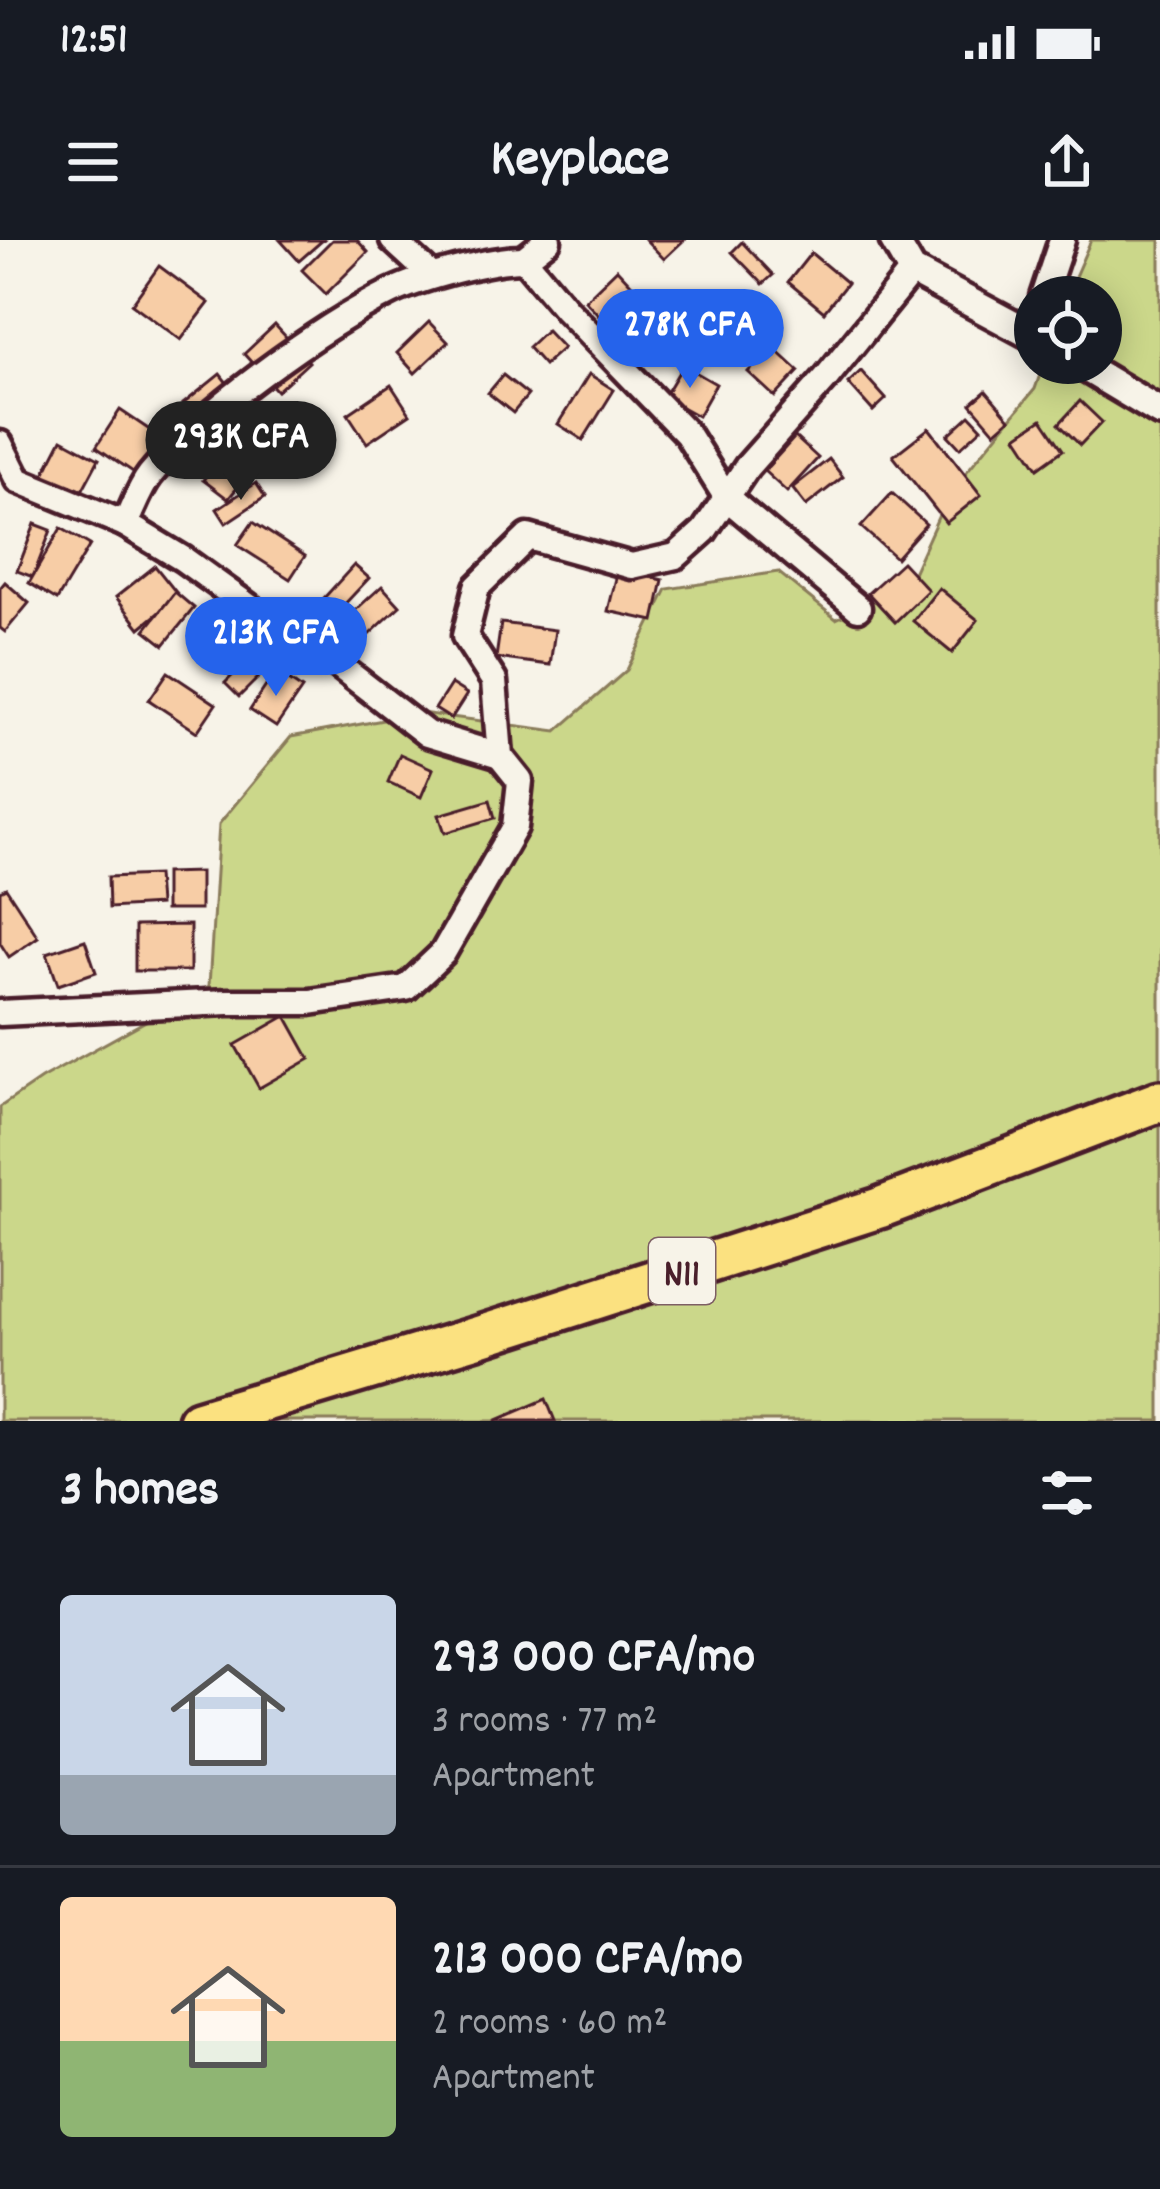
<!DOCTYPE html>
<html lang="en">
<head>
<meta charset="utf-8">
<style>
  body { margin:0; font-family:Dekko,sans-serif; background:#242831; color:#f1f3f6; height:100vh; display:flex; flex-direction:column; font-size:45px; white-space:nowrap }
  * { box-sizing:border-box; margin:0 }
  p { font-size:39px; color:#9ea1a6 }
  .icon { flex:none; width:66px; height:66px; fill:none; stroke:currentColor; stroke-width:2; stroke-linecap:round; stroke-linejoin:round }
  .map { position:relative; height:1181px; overflow:hidden }
  .sheet { display:flex; flex-direction:column; background:#171b24; flex:1 }
  .sheet>* { flex:none }
  .controls { position:absolute; left:1014px; top:36px; display:grid; gap:24px }
  .controls a { display:grid; place-items:center; width:108px; height:108px; border-radius:50%; background:#171b24; box-shadow:0 6px 30px #0003; font-size:60px }
  .price { position:absolute; translate:-50% -102px; padding:0 27px; border-radius:42px; background:#2563eb; color:#fff; font-size:39px; line-height:78px; filter:drop-shadow(0 3px 6px #0008) }
  .price::after { content:''; position:absolute; left:50%; top:72px; width:36px; height:27px; margin-left:-18px; background:inherit; clip-path:polygon(0 0,100% 0,50% 100%) }
  .price.current { background:#222; color:#fff }
  ul { padding:0; list-style:none }
  li { display:flex; align-items:center; gap:36px; height:300px; padding:0 60px }
  li+li { border-top:3px solid #363941 }
  li span { display:grid; place-items:center; flex:none; width:336px; height:240px; border-radius:12px; color:#555 }
  li>.icon { margin-inline-start:auto }
  span .icon { width:144px; height:144px; fill:#fffc; stroke-width:1 }
  li b { font-size:51px }
  h2 { display:flex; justify-content:space-between; align-items:center; height:144px; padding:0 60px; font-size:51px }
  .status { display:flex; justify-content:space-between; align-items:center; height:84px; padding:0 60px; background:#171b24; direction:ltr }
  .status svg { height:33px; fill:currentColor }
  header { display:flex; justify-content:space-between; align-items:center; height:156px; padding:0 60px; background:#171b24; font-size:54px; font-weight:700 }
  .map>svg:first-child { display:block }
  .green { fill:#cbd78a; stroke:#8a7b5a; stroke-width:3 }
  .building { fill:#f7cda6; stroke:#4a1f2b; stroke-width:3 }
  .lines { fill:none; stroke-linecap:round; stroke-linejoin:round }
  .minor-casing { stroke:#4a1f2b; stroke-width:33 }
  .tertiary-casing { stroke:#4a1f2b; stroke-width:36 }
  .trunk-casing { stroke:#4a1f2b; stroke-width:48 }
  .minor { stroke:#f7f3e8; stroke-width:24 }
  .tertiary { stroke:#f7f3e8; stroke-width:27 }
  .trunk { stroke:#fbe180; stroke-width:39 }
  .labels { text-anchor:middle; stroke-width:12; stroke-linejoin:round; paint-order:stroke }
  .shield { fill:#f7f3e8; stroke:#7e5f64; stroke-width:3 }
  .shield-label { font-size:39px; font-weight:bold; fill:#4a1f2b }
</style>
</head>
<body>
<div class="status"><b>12:51</b><svg viewBox="0 0 49 12"><path d="M0 12V9h3v3zM5 12V6h3v6zM10 12V3h3v9zM15 12V0h3v12zM26 1h20v11H26zM47 4h2v5h-2z"/></svg></div>
<header><svg class="icon" aria-label="menu" viewBox="0 0 24 24"><path d="M4 6h16M4 12h16M4 18h16"/></svg>Keyplace<svg class="icon" aria-label="share" viewBox="0 0 24 24"><path d="M12 15V3M7 8l5-5 5 5M5 13v7h14v-7"/></svg></header>
<div class="map">
<svg width="1160" height="1181" viewBox="0 0 1160 1181">
  <rect width="100%" height="100%" fill="#f7f3e8"/>
  <filter id="ink" filterUnits="userSpaceOnUse"><feTurbulence type="fractalNoise" baseFrequency=".00833" numOctaves="2"/><feDisplacementMap in="SourceGraphic" scale="24" xChannelSelector="R" yChannelSelector="G"/><feConvolveMatrix kernelMatrix="1 2 1 2 8 2 1 2 1" color-interpolation-filters="sRGB"/></filter>
  <g filter="url(#ink)">
    <polygon class="green" points="1091,0 1160,0 1160,1181 0,1181 0,867 41,839 209,746 219,584 291,497 421,473 557,491 627,430 667,349 778,332 836,379 907,346 949,253 1035,149 1044,123 1101,123 1101,57 1066,57"/>
    <g class="building">
      <polygon points="280,0 323,0 299,21"/>
      <polygon points="332,0 357,0 368,12 326,54 302,30"/>
      <polygon points="646,0 684,0 664,19"/>
      <polygon points="742,2 773,35 763,44 732,12"/>
      <polygon points="811,13 847,43 824,72 788,42"/>
      <polygon points="159,26 209,63 181,100 132,64"/>
      <polygon points="617,29 644,58 612,89 585,60"/>
      <polygon points="723,66 758,95 734,124 699,95"/>
      <polygon points="429,82 448,102 415,133 397,113"/>
      <polygon points="275,85 309,122 277,151 244,114"/>
      <polygon points="546,90 563,108 544,125 528,107"/>
      <polygon points="772,106 799,131 775,157 748,132"/>
      <polygon points="683,125 716,144 698,176 664,157"/>
      <polygon points="861,131 886,159 873,171 848,143"/>
      <polygon points="220,134 244,164 208,194 183,164"/>
      <polygon points="589,134 614,150 583,200 558,184"/>
      <polygon points="503,135 528,155 513,173 488,153"/>
      <polygon points="391,145 410,174 367,203 348,174"/>
      <polygon points="986,151 1010,179 995,192 971,164"/>
      <polygon points="1080,161 1102,182 1080,205 1059,184"/>
      <polygon points="120,170 160,197 136,234 96,207"/>
      <polygon points="970,175 982,188 960,208 948,195"/>
      <polygon points="1042,179 1063,210 1038,228 1017,196"/>
      <polygon points="929,188 981,255 946,283 893,216"/>
      <polygon points="795,197 818,218 787,252 764,231"/>
      <polygon points="62,199 99,219 77,260 41,240"/>
      <polygon points="227,210 252,230 228,259 203,240"/>
      <polygon points="829,219 843,237 806,266 792,248"/>
      <polygon points="256,243 265,257 226,283 217,269"/>
      <polygon points="892,253 926,284 896,318 861,287"/>
      <polygon points="253,282 305,316 290,339 237,305"/>
      <polygon points="35,284 51,290 33,337 17,331"/>
      <polygon points="61,288 90,305 57,360 29,343"/>
      <polygon points="902,322 928,350 895,382 868,353"/>
      <polygon points="354,325 369,338 327,383 313,370"/>
      <polygon points="155,326 179,356 140,388 116,357"/>
      <polygon points="618,330 663,340 654,381 608,371"/>
      <polygon points="5,342 29,363 5,392 0,388 0,348"/>
      <polygon points="382,346 400,366 357,406 338,386"/>
      <polygon points="939,348 978,380 952,413 913,381"/>
      <polygon points="175,352 194,368 164,405 145,390"/>
      <polygon points="501,383 555,390 550,425 496,418"/>
      <polygon points="254,414 268,428 239,457 225,443"/>
      <polygon points="276,431 302,449 276,487 250,470"/>
      <polygon points="168,432 216,464 197,492 149,460"/>
      <polygon points="451,444 467,454 451,479 435,469"/>
      <polygon points="400,514 433,529 421,557 388,542"/>
      <polygon points="490,560 495,578 445,593 439,575"/>
      <polygon points="200,632 200,670 165,670 165,633"/>
      <polygon points="157,635 159,665 109,668 108,637"/>
      <polygon points="6,648 38,697 9,717 0,703 0,651"/>
      <polygon points="190,685 190,731 135,731 135,686"/>
      <polygon points="85,700 96,732 58,745 47,713"/>
      <polygon points="286,776 310,819 259,848 235,805"/>
      <polygon points="546,1159 555,1181 495,1181"/>
    </g>
    <g class="lines">
      <g class="minor-casing">
        <g id="minor">
          <polyline points="393,0 432,36"/>
          <polyline points="548,0 524,19 566,69 687,194 727,258 858,368"/>
          <polyline points="1043,57 1062,0"/>
          <polyline points="0,204 18,240 125,284"/>
          <path d="M 500,516 L 427,494 L 320,411 L 283,391 L 183,319 L 125,284 C 133,268 139,249 150,235 C 199,174 320,87 391,52 C 422,37 490,19 524,19"/>
          <polyline points="0,773 228,762 310,762 406,748 443,713 515,587 520,541 500,516 494,441 465,396 477,347 528,297 632,326 676,316 704,291 747,227 825,139 912,31"/>
        </g>
      </g>
      <g class="tertiary-casing">
        <g id="tertiary">
          <polyline points="894,0 912,31 1035,97"/>
          <polyline points="1078,123 1160,172"/>
        </g>
      </g>
      <g class="trunk-casing">
        <polyline id="trunk" points="198,1181 477,1097 879,968 1160,861"/>
      </g>
      <use href="#minor" class="minor"/>
      <use href="#tertiary" class="tertiary"/>
      <use href="#trunk" class="trunk"/>
    </g>
  </g>
  <g class="labels">
    <rect class="shield" x="649" y="998" width="66" height="66" rx="9"/>
    <g class="shield-label">
      <text x="682" y="1045">N11</text>
    </g>
  </g>
</svg>
<div class="controls">
<a><svg class="icon" aria-label="locate" viewBox="0 0 24 24"><circle cx="12" cy="12" r="6"/><path d="M12 2v4M12 18v4M2 12h4M18 12h4"/></svg></a>
</div>
<b class="price" style="left:690px;top:151px">278K CFA</b>
<b class="price current" style="left:241px;top:263px">293K CFA</b>
<b class="price" style="left:276px;top:459px">213K CFA</b>
</div>
<section class="sheet">
<h2>3 homes<svg class="icon" aria-label="filters" viewBox="0 0 24 24"><path d="M4 7h16M4 17h16"/><circle cx="9" cy="7" r="2"/><circle cx="15" cy="17" r="2"/></svg></h2>
<ul>
<li><span style="background:linear-gradient(#c9d6e8 75%,#9aa5b1 0)"><svg class="icon" aria-label="home" viewBox="0 0 24 24"><path d="M3 11l9-7 9 7M6 9v11h12V9"/></svg></span><div><b>293 000 CFA/mo</b><p>3 rooms · 77 m²</p><p>Apartment</p></div></li>
<li><span style="background:linear-gradient(#ffd9b3 60%,#8fb573 0)"><svg class="icon" aria-label="home" viewBox="0 0 24 24"><path d="M3 11l9-7 9 7M6 9v11h12V9"/></svg></span><div><b>213 000 CFA/mo</b><p>2 rooms · 60 m²</p><p>Apartment</p></div></li>
</ul>
</section>
</body>
</html>
